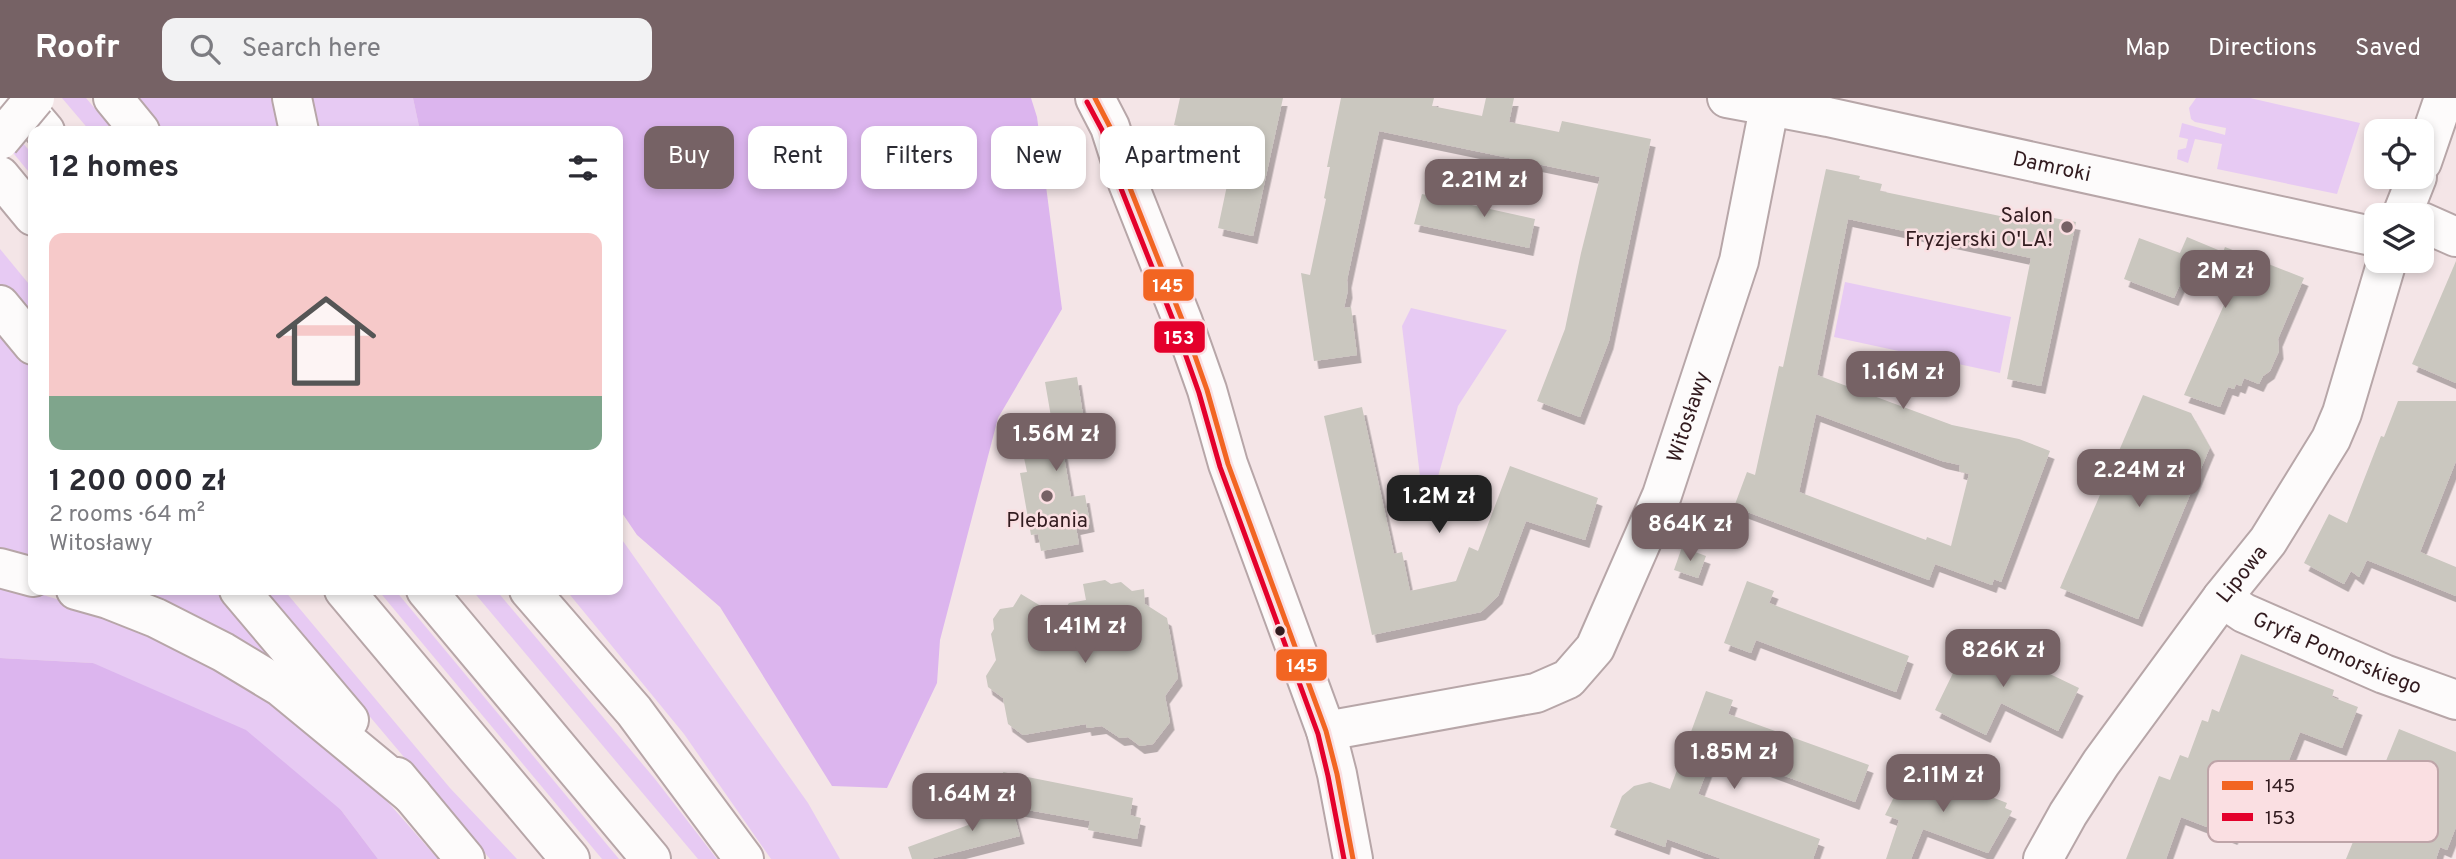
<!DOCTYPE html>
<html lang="en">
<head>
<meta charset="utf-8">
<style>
  body { margin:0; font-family:Overpass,sans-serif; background:#f2f2f3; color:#2b2b33; height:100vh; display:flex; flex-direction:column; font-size:26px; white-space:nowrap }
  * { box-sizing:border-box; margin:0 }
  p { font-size:23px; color:#7c7c81 }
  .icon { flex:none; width:38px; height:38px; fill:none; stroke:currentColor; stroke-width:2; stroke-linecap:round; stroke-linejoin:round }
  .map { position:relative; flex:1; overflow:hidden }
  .drawer { position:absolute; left:28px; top:28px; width:595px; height:469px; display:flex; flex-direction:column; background:#fff; border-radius:14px; box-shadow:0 4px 10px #0003 }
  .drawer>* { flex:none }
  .guide { position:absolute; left:644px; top:28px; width:665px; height:63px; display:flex; gap:14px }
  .buttons { position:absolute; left:2364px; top:21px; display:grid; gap:14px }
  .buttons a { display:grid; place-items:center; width:70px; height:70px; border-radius:14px; background:#fff; box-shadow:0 4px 10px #0003; font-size:35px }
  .price { position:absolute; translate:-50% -60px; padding:0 16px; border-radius:14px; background:#766265; color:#fff; font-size:23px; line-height:46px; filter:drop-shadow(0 2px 4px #0008) }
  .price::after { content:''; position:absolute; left:50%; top:42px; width:21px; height:16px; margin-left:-10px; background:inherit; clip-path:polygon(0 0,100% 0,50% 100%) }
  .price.on { background:#222; color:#fff }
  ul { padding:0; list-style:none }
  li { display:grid; align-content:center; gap:14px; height:371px; padding:0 21px }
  li span { display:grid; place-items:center; height:217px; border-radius:14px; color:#555 }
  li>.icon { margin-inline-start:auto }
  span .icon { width:126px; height:126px; fill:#fffc; stroke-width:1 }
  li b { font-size:30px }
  h2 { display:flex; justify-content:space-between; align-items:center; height:84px; padding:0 21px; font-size:30px }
  .tag { padding:0 24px; border-radius:14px; background:#fff; box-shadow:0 4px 10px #0003; font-size:24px; line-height:63px }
  .tag.on { background:#766265; color:#fff }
  header { display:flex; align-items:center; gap:42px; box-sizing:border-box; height:98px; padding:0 35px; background:#766265; color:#fff }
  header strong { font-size:33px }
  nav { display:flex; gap:38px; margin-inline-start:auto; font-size:24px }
  .search { width:490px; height:63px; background:#f2f2f3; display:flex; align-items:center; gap:18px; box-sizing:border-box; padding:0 24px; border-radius:14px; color:#7c7c81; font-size:26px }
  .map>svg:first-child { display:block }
  .green { fill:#e7caf3 }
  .forest { fill:#dcb5ee }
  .building { fill:#cac7bf; fill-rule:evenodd; filter:url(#shadow) }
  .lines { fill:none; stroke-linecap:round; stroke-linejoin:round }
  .minor-casing { stroke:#b7a6a8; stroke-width:42 }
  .highway-casing { stroke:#b7a6a8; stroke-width:42 }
  .minor { stroke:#fdfbfb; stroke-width:38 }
  .highway { stroke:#fdfbfb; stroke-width:38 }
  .highway-bridge-casing { stroke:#b7a6a8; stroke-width:42; stroke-linecap:butt }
  .highway-bridge { stroke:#fdfbfb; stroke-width:38 }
  .bus-1-casing { stroke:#fadfe2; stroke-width:10 }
  .bus-2-casing { stroke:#fadfe2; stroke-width:10 }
  .bus-1 { stroke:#f26522; stroke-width:5 }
  .bus-2 { stroke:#e4002b; stroke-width:5 }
  .poi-dot { fill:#766265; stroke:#fadfe2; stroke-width:2.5 }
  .bus-dot { fill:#321b1f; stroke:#fadfe2; stroke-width:2.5 }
  .labels { text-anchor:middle; stroke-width:5; stroke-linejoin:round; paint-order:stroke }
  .street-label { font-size:21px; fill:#321b1f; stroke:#fadfe2 }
  .poi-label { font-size:21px; fill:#321b1f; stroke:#fadfe2; text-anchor:end }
  .key { fill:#fadfe2; stroke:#bea4a8; stroke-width:2 }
  .key-label { font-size:19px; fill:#321b1f }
  .line-badge { stroke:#fadfe2; stroke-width:2.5 }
  .badge-label { font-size:19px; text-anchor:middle; font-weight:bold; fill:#fff }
</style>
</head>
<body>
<header>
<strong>Roofr</strong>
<div class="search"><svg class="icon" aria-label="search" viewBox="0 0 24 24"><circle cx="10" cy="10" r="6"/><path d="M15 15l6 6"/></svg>Search here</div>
<nav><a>Map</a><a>Directions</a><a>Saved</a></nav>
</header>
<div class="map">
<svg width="2456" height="761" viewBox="0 0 2456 761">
  <defs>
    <filter id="shadow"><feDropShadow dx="4.5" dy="8" stdDeviation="0" flood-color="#0004"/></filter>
  </defs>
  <rect width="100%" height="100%" fill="#f4e5e7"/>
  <g class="green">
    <polygon points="62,0 86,0 114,33 90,33"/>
    <polygon points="136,0 279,0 286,33 164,33"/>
    <polygon points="307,0 413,0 420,33 313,33"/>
    <polygon points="2196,0 2250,0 2360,25 2337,96 2217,71 2222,46 2195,41 2188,65 2177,61 2178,52 2186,50 2188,41 2179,39 2182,25 2225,37 2226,30 2195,24 2191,21 2189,10"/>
    <polygon points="0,18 33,57 33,79 0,39"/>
    <polygon points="0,151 33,191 33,227 0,186"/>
    <polygon points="1845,184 2011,219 2000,275 1834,239"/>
    <polygon points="1411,210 1507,232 1458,308 1435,389 1420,378 1402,228"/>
    <polygon points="0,228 33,267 33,465 0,456"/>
    <polygon points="618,436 808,705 840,761 771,761 684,636 566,492 618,492"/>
    <polygon points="0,484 116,519 244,582 379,694 438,761 378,761 341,712 93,565 0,560"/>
    <polygon points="117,492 228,492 298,575"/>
    <polygon points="263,492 284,492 450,690 517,761 490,761"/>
    <polygon points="378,492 395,492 619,761 602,761"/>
    <polygon points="472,492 496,492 655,681 717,761 698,761"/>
  </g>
  <g class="forest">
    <polygon points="413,0 1031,0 1037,19 1062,211 998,320 940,542 937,585 887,690 832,688 720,509 637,437 618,409 618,33 420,33"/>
    <polygon points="0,560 93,565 246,632 341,712 378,761 0,761"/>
  </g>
  <g class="building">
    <polygon points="1180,0 1283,0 1253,138 1218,130 1237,40 1174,27"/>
    <polygon points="1341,0 1434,0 1432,8 1482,18 1486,0 1514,0 1509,24 1559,34 1562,23 1651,41 1609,243 1580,319 1537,303 1565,231 1581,155 1600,79 1379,33 1347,182 1348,192 1344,210 1351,209 1357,257 1314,263 1301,175 1310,177 1326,101 1324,100 1330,69 1327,69"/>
    <path d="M 1826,71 L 1860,78 L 1859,81 L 1882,86 L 1880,93 L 2024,123 L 2026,115 L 2076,124 L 2041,288 L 2007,281 L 2031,160 L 1848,121 L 1817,277 L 1952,327 L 2019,341 L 2050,353 L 2001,484 L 1994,481 L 1992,487 L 1935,466 L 1929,482 L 1734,409 L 1747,374 L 1755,377 L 1779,268 L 1783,269 ZM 1816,316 L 1942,363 L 1960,367 L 1959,373 L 1969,376 L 1951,448 L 1927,439 L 1926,442 L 1799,394 Z"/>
    <polygon points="1422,96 1535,121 1529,150 1414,126"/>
    <polygon points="2187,139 2223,154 2225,149 2304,180 2278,241 2279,253 2270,273 2263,278 2259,286 2244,280 2241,288 2236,286 2234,291 2228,289 2220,309 2184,297 2231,191 2187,171 2174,200 2124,181 2139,140 2180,155"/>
    <polygon points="2456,163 2456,285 2412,266"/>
    <polygon points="1077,279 1086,336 1058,341 1061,341 1071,399 1085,397 1090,426 1076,429 1079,446 1041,453 1038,436 1031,437 1020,375 1027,374 1023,355 1035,352 1034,345 1055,342 1045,284"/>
    <polygon points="2143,297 2191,315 2210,349 2138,521 2060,490"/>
    <polygon points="2398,303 2456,303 2456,363 2420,454 2456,469 2456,498 2367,462 2359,479 2351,473 2344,486 2304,465 2329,416 2347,425 2381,338 2384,339"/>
    <polygon points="1362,309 1394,456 1402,454 1410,493 1456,483 1469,449 1478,453 1510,368 1598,400 1585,442 1526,423 1498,498 1481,514 1372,537 1324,318"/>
    <polygon points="1682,449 1706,458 1698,480 1674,472"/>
    <polygon points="1105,482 1111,486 1121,484 1132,493 1144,491 1145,506 1167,520 1178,580 1165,598 1170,624 1153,646 1140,648 1128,639 1120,640 1102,628 1087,630 1086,626 1023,637 1008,626 1003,600 988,589 986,578 996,562 991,536 994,531 993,521 1000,511 1013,509 1021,496 1059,519 1069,505 1086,502 1083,486"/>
    <polygon points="1747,483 1774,493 1769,505 1909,558 1896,594 1756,542 1751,555 1724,545"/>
    <polygon points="1971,538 2079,590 2058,633 2001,605 1986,637 1935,612"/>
    <polygon points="2241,556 2334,592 2332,599 2358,609 2342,650 2300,634 2285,672 2262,664 2233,739 2181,719 2166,761 2126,761 2159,678 2170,682 2180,657 2188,660 2202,622 2208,624 2212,611 2219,614"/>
    <polygon points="1706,593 1733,602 1728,616 1869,667 1855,704 1715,652 1698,696 1820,741 1813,761 1722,761 1667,741 1665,749 1610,729 1622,698 1634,688 1650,684 1670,691"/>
    <polygon points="2399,631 2456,654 2456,729 2447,752 2440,749 2436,761 2346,761"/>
    <polygon points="1910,667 2007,705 2005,710 2012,713 1988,755 1923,731 1911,761 1886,761 1899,722 1885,717"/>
    <polygon points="1003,674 1133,700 1130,717 1141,720 1137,741 1088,732 1090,723 1016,710"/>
    <polygon points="1010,702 1020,738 930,761 912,761 908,749 971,726 968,713"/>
  </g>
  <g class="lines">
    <g class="minor-casing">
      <g id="minor">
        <polyline points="1095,0 1110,29 1128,85 1183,224 1207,292 1228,366 1326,633 1337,676 1353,761"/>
        <path id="s1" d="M 1727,0 L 1828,19 L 2376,139"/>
        <polyline points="2422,64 2444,0"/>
        <polyline points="2402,117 2417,79"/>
        <polyline points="2422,124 2456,139"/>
        <path id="s2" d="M 2222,500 L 2244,515 L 2384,576 L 2456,602"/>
        <path id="s3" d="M 1326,633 L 1536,595 L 1568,581 L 1595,550 L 1662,397 L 1739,163 L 1771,0"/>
        <path id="s4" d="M 2043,761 L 2068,716 L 2101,665 L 2222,500 L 2268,443 L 2331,341 L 2342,315 L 2387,163"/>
      </g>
    </g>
    <g class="highway-casing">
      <g id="highway">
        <polyline points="17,0 45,33"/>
        <polyline points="113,0 140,33"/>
        <polyline points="292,0 299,33"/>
        <polyline points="0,78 33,118"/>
        <polyline points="0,207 33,247"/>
        <polyline points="0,470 33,479"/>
        <polyline points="76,492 108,501 156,520 223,554 281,589 412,697"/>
        <polyline points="239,492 349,622"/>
        <polyline points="344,492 570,761"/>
        <polyline points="426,492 651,761"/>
        <polyline points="529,492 634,613 744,761"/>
        <polyline points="397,679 465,761"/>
      </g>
    </g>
    <use href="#minor" class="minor"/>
    <use href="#highway" class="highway"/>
    <g class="highway-bridge-casing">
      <polyline id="highway-bridge" points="0,42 35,0"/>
    </g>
    <use href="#highway-bridge" class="highway-bridge"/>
    <g class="bus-1-casing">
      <polyline id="bus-1" points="1095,0 1110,29 1128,85 1183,224 1207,292 1228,366 1326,633 1337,676 1353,761"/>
    </g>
    <g class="bus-2-casing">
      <polyline id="bus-2" points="1087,4 1102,32 1120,88 1175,227 1199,295 1220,369 1318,636 1328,678 1344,761"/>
    </g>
    <use href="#bus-1" class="bus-1"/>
    <use href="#bus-2" class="bus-2"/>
  </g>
  <g class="poi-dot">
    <circle cx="2067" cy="129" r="7"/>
    <circle cx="1047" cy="398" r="7"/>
  </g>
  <circle class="bus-dot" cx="1280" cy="533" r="6"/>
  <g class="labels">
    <g class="street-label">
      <text dy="7" stroke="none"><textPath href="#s1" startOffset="332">Damroki</textPath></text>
      <text dy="7" stroke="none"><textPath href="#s3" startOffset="539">Witosławy</textPath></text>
      <text dy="7" stroke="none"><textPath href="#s4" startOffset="348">Lipowa</textPath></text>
      <text dy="7" stroke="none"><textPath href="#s2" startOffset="128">Gryfa Pomorskiego</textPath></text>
    </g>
    <g class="poi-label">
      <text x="2053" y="124">Salon<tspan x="2053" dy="24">Fryzjerski O'LA!</tspan></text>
      <text x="1047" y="429" text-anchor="middle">Plebania</text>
    </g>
  </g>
  <rect x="2208" y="663" width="230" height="81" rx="10" class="key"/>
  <rect x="2222" y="683" width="31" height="9" fill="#f26522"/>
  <rect x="2222" y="715" width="31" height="8" fill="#e4002b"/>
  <g class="key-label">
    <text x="2265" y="694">145</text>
    <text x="2265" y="726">153</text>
  </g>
  <g class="line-badge">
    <rect x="1142" y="170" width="53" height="34" rx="7" fill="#f26522"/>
    <rect x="1153" y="222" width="53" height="34" rx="7" fill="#e4002b"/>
    <rect x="1275" y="550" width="53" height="34" rx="7" fill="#f26522"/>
  </g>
  <g class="badge-label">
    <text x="1168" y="194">145</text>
    <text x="1179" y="246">153</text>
    <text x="1302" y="574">145</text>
  </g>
</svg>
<div class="buttons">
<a><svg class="icon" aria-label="locate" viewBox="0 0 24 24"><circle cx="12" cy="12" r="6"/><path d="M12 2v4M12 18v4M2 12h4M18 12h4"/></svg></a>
<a><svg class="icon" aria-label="layers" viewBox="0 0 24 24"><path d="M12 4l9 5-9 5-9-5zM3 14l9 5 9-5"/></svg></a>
</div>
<b class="price" style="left:1484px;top:121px">2.21M zł</b>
<b class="price" style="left:2225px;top:212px">2M zł</b>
<b class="price" style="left:1903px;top:313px">1.16M zł</b>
<b class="price" style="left:1056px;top:375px">1.56M zł</b>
<b class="price" style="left:2139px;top:411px">2.24M zł</b>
<b class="price on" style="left:1439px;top:437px">1.2M zł</b>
<b class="price" style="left:1690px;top:465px">864K zł</b>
<b class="price" style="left:1085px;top:567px">1.41M zł</b>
<b class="price" style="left:2003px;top:591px">826K zł</b>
<b class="price" style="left:1734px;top:693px">1.85M zł</b>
<b class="price" style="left:1943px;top:716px">2.11M zł</b>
<b class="price" style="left:972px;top:735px">1.64M zł</b>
<div class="guide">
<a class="tag on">Buy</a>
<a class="tag">Rent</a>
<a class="tag">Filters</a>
<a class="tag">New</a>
<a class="tag">Apartment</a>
</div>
<section class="drawer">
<h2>12 homes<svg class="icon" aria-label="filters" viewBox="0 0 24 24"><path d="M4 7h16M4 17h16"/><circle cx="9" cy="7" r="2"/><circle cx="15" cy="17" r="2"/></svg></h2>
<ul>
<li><span style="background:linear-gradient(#f6c9c9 75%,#7fa58c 0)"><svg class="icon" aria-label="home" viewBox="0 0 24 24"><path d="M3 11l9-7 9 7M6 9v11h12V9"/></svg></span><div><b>1 200 000 zł</b><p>2 rooms · 64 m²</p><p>Witosławy</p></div></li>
</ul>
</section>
</div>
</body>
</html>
